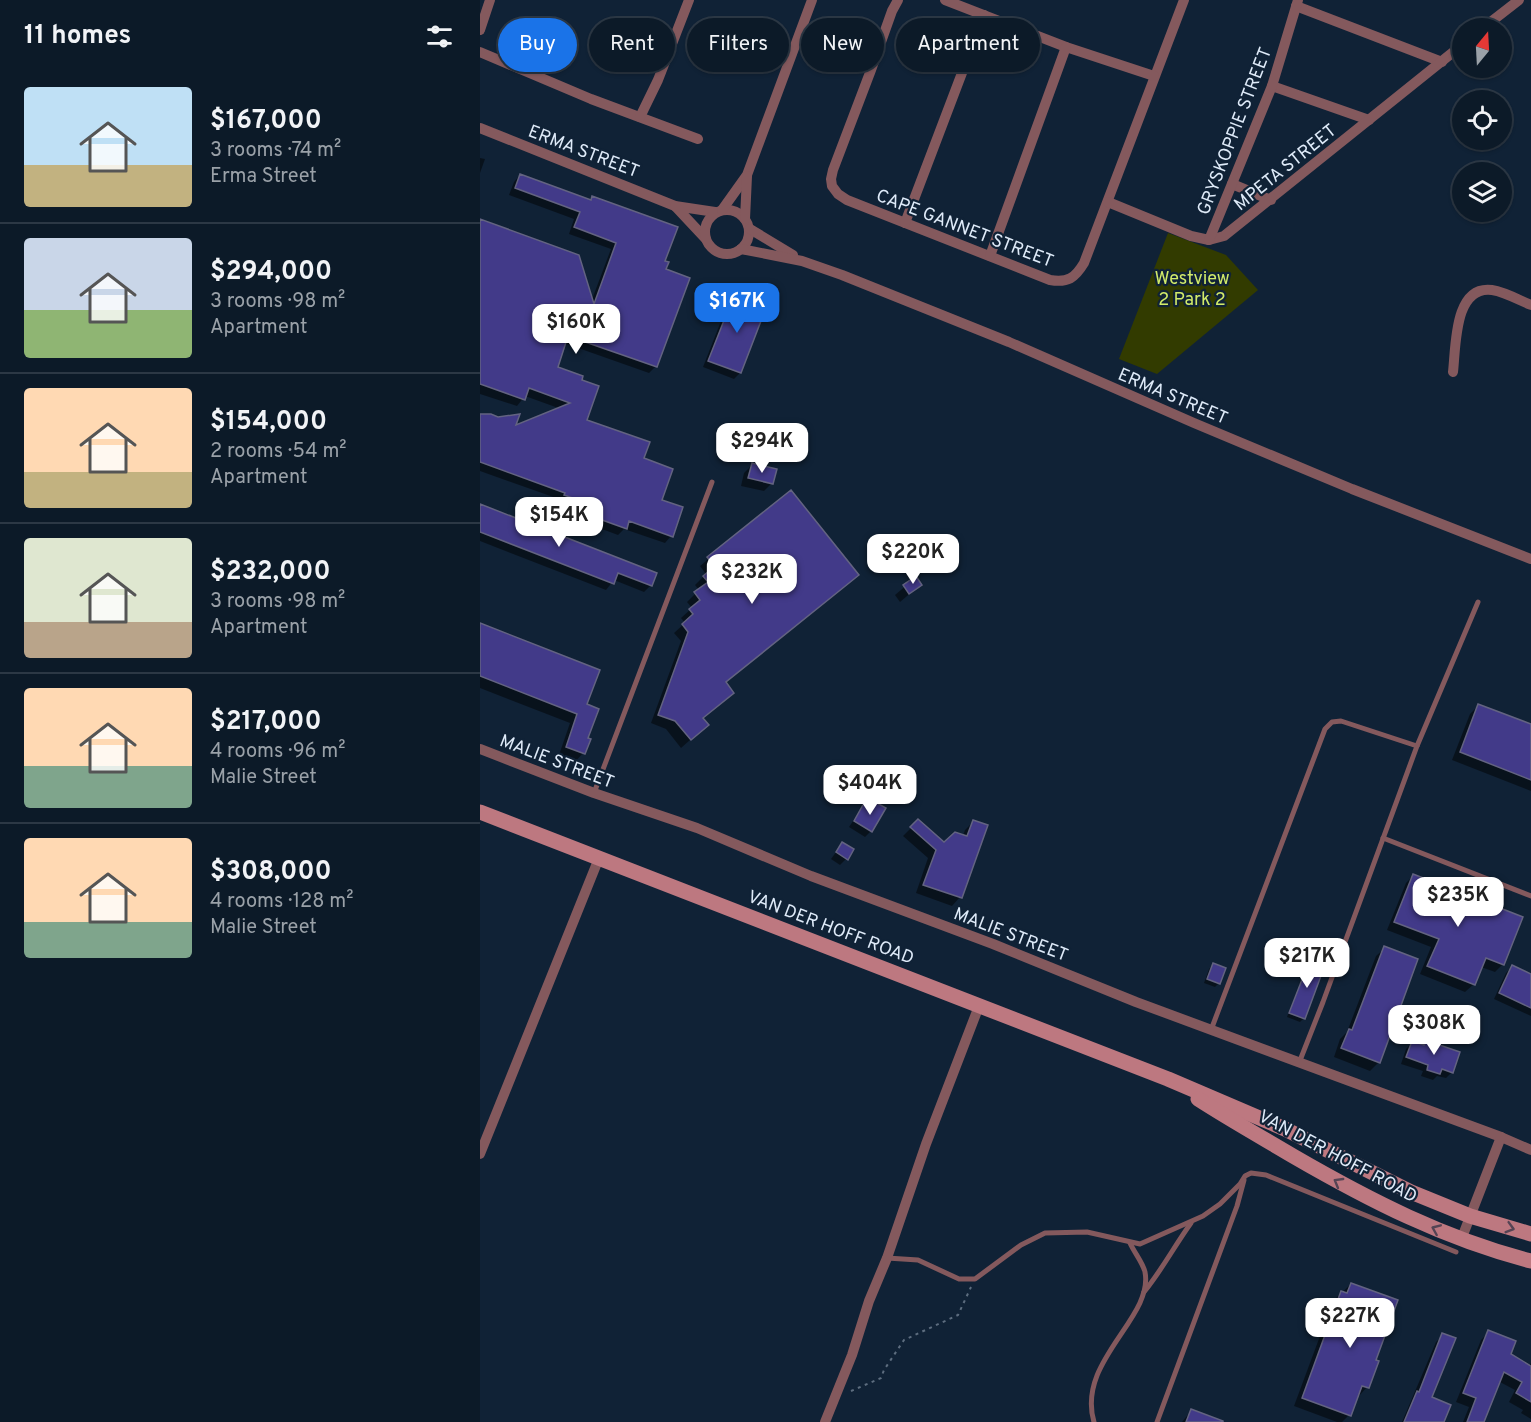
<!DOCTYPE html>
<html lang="en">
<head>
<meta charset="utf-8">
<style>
  body { margin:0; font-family:Overpass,sans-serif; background:#1a2734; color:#f1f3f6; height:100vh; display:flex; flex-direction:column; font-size:22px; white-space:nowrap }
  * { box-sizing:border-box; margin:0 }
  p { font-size:20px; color:#9aa1a8 }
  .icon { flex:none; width:33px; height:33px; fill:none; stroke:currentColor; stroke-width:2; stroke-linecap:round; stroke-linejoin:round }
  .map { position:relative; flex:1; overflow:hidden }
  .details { display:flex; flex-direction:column; background:#0c1a28; width:480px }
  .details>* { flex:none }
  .guide { position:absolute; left:18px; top:18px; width:570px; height:54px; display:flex; gap:12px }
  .needle { width:39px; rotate:18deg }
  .controls { position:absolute; left:972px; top:18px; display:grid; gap:12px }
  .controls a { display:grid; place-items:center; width:60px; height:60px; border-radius:50%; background:#0c1a28; box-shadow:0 2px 4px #0004,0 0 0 2px #2c3845; font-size:30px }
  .price { position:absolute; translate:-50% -51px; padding:0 14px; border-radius:12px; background:#fff; color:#222; font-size:20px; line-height:39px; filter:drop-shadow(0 2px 3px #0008) }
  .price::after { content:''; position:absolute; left:50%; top:36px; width:18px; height:14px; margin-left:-9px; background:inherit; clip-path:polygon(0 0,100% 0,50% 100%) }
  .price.current { background:#1a73e8; color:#fff }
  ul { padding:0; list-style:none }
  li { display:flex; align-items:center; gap:18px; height:150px; padding:0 24px }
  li+li { border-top:2px solid #2c3845 }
  li span { display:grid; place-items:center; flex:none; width:168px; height:120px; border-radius:6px; color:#555 }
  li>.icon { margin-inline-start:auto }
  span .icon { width:72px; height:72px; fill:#fffc; stroke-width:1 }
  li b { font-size:26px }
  h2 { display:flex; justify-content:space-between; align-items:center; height:72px; padding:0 24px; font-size:26px }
  .tag { padding:0 21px; border-radius:27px; background:#0c1a28; box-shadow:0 2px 4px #0004,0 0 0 2px #2c3845; font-size:21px; line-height:54px }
  .tag.current { background:#1a73e8; color:#fff }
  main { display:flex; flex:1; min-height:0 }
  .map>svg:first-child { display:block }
  .green { fill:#323b00 }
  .shadow { fill:#0007 }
  .building { fill:#423a89; stroke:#636381; stroke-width:1.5 }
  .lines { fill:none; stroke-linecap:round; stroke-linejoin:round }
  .path { stroke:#5d6d7f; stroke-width:2; stroke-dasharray:3 4.5; stroke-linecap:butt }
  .service { stroke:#84595d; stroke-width:5 }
  .minor { stroke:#84595d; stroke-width:10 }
  .secondary { stroke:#bd7880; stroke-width:15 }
  .oneway { stroke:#554454 }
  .labels { text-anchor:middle; stroke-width:4.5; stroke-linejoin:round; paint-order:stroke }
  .street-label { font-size:18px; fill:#dfebf9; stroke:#102236 }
  .park-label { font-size:18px; fill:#d2eb69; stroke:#102236 }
</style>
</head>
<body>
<main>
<section class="details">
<h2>11 homes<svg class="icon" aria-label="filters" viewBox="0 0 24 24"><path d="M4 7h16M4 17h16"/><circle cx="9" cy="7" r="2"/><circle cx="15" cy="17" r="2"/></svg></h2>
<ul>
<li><span style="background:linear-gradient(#bfe0f5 65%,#c2b280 0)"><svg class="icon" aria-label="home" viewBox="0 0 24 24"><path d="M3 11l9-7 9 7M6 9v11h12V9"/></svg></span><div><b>$167,000</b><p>3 rooms · 74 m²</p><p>Erma Street</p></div></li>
<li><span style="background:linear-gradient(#c9d6e8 60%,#8fb573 0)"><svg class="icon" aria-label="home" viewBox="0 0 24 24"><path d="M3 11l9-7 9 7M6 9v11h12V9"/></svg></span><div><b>$294,000</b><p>3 rooms · 98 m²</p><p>Apartment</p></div></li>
<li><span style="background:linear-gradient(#ffd9b3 70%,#c2b280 0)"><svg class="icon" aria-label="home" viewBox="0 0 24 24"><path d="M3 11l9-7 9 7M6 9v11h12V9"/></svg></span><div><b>$154,000</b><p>2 rooms · 54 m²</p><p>Apartment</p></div></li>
<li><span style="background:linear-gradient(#dfe7d0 70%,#b9a48a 0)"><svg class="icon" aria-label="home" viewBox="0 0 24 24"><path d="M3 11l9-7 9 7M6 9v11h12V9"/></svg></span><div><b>$232,000</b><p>3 rooms · 98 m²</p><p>Apartment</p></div></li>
<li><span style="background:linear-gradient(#ffd9b3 65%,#7fa58c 0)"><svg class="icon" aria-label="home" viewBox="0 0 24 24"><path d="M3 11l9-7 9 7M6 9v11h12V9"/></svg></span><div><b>$217,000</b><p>4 rooms · 96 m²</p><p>Malie Street</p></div></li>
<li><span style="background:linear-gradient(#ffd9b3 70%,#7fa58c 0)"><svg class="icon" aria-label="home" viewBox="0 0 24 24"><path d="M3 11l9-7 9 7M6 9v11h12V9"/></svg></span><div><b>$308,000</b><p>4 rooms · 128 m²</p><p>Malie Street</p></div></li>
</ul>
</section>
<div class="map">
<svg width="1051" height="1422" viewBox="0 0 1051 1422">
  <rect width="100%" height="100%" fill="#102236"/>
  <polygon class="green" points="688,233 746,255 778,290 677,374 639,359"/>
  <g class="shadow">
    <polygon points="0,158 5,159 0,173"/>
    <polygon points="40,175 109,201 112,198 183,262 176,366 169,373 84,343 76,368 105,421 162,459 180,501 191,536 185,543 144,529 138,535 92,518 95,507 79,501 79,499 0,471 0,415 33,427 81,409 45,396 37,406 0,394 0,221 111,302 131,249 89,234 94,219 29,195 34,182"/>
    <polygon points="254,297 284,309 260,373 254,379 223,367 248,303"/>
    <polygon points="272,465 292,483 284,491 261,486 264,473"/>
    <polygon points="310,492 222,719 227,725 201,748 186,729 171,723 201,641 194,633 205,623 201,618 212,608 207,602 219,590 215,585 226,574 220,566"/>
    <polygon points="0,506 171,585 164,592 134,580 126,590 0,541"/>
    <polygon points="435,578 440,585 420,602 415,595"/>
    <polygon points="0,624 105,705 106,738 109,740 103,753 95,762 79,755 90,723 0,688"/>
    <polygon points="999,705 1051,726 1051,791 972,760 990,714"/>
    <polygon points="396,804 391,831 385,837 369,827 384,805 391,809"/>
    <polygon points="438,821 464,844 483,836 485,830 494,821 480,897 472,906 436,893 448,858 423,836"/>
    <polygon points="362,844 366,859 360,865 351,859"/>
    <polygon points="934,875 1023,964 1015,972 1001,967 994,984 985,992 940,974 951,947 907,930 926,883"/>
    <polygon points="905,948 936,960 898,1063 890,1071 854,1057 860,1039 867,1032 896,956"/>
    <polygon points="831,961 824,1018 820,1022 807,1017 827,965"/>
    <polygon points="733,965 739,983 735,987 724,983 729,969"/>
    <polygon points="1032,967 1051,976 1051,1016 1014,999 1026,973"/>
    <polygon points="933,1042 942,1046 946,1042 972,1072 966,1078 957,1076 953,1080 941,1076 943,1071 921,1064 926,1049"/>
    <polygon points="871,1284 894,1361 887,1387 879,1396 877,1395 869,1415 862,1422 857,1422 814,1406 853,1301"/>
    <polygon points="1009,1332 1029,1355 1049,1366 1051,1363 1051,1419 1041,1413 1043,1410 1029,1402 1035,1390 1018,1381 1002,1422 983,1422 989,1407 976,1402 1001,1340"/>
    <polygon points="963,1335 950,1398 963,1422 922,1422 956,1342"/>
    <polygon points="711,1411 727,1422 702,1422"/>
  </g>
  <g class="building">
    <polygon points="40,174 111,200 112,196 198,227 185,261 189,262 186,269 210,278 177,367 88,336 78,367 103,376 102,380 119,386 107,420 170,442 164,458 193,469 182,500 203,507 193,537 149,521 147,529 97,511 101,501 84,495 85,493 0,462 0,414 11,414 18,417 40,414 36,425 90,403 49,388 45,400 0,384 0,219 99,255 114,304 136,243 94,227 100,212 35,188"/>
    <polygon points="254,295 286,308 261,373 228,361"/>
    <polygon points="272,463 297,469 293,484 268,478"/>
    <polygon points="311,490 379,575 246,682 254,693 223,718 229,725 211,740 195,721 178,715 208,632 202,624 213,614 209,609 220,600 214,592 228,582 223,576 235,566 227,557"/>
    <polygon points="0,504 177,573 172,586 138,573 134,584 0,532"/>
    <polygon points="436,576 442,585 429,594 423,585"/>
    <polygon points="0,623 120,670 107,704 119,709 108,738 111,739 105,754 86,747 97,714 0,676"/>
    <polygon points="998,704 1051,724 1051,780 980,752"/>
    <polygon points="395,802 406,808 392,832 374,821 384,803 392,808"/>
    <polygon points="438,819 464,842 475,832 487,836 493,820 508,825 482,898 443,885 456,850 430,827"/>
    <polygon points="362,842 374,849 368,860 356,852"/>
    <polygon points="933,874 1043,917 1024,965 1006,958 995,985 947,966 959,939 914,922"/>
    <polygon points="904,946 938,959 900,1063 861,1048 869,1029 872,1030"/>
    <polygon points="830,959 845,965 825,1019 809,1013"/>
    <polygon points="733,963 746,968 740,984 727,979"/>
    <polygon points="1032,965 1051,974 1051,1008 1019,993"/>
    <polygon points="945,1040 980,1052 973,1073 962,1069 960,1074 947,1070 948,1065 926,1057 932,1041 944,1045"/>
    <polygon points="871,1283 918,1300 896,1360 899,1361 889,1388 882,1386 871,1416 822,1398 861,1291 867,1293"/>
    <polygon points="1008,1330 1036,1341 1031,1354 1051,1366 1051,1402 1036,1393 1042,1382 1024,1372 1004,1422 987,1422 996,1398 983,1393"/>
    <polygon points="962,1333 976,1338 952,1397 971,1405 964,1422 924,1422 937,1391 939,1392"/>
    <polygon points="711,1409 743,1421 743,1422 706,1422"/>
  </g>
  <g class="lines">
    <polyline class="path" points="371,1391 401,1378 404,1370 424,1340 478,1315 491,1287"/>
    <g class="service">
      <polyline points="114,793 232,482"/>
      <polyline points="903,838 1051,896"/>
      <polyline points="731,1030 845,729 852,722 861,721 937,746"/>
      <polyline points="819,1063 843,1002 937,746 998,602"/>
      <polyline points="407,1258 438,1260 479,1279 495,1279 541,1245 565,1233 607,1232 660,1244 723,1216 740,1204 760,1184 765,1176 771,1173 786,1175 976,1252"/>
      <path d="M 664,1292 C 682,1270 695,1245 711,1223"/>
      <path d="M 614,1422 C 596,1361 674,1318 665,1272 C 663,1263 654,1252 650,1243"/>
      <polyline points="677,1422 757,1206 764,1180"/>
    </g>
    <g class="minor">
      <path d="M 418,0 L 412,11 L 391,70 L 353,170 L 351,179 L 352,186 L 358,194 L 367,200 L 570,280 C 588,283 595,278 604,263 L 704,0"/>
      <polyline points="465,0 586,47 674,76"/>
      <polyline points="816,6 962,62"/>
      <polyline points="1003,28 1039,0"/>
      <polyline points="0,30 10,0"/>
      <polyline points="0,52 111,99 218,139"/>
      <polyline points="792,86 889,120"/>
      <polyline points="160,117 178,80 209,0"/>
      <polyline points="0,128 195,206 235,212"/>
      <polyline points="752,184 791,200"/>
      <polyline points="628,202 711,236 729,240 744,236 982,45"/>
      <polyline points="195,206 225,238"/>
      <circle cx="247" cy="232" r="22"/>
      <polyline points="242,210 267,175 332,0"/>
      <polyline points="265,219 267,176"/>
      <polyline points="425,223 504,15"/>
      <polyline points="270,229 313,255"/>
      <polyline points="729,240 792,86 818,0"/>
      <polyline points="261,249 322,261 362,275 529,342 714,423 872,489 1051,559"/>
      <polyline points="510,256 586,47"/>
      <path d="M 973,372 C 976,346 974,285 1012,290 C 1025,292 1039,300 1051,305"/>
      <polyline points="0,749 114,793 217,828 331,876 513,944 656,1002 1021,1137 1051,1150"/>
      <polyline points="0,1154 119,858"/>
      <polyline points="981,1240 1021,1137"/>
      <polyline points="345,1422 372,1355 389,1301 407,1258 446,1144 499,1006"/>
    </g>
    <g class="secondary">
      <polyline points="0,812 688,1079 805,1129 931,1192 990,1216 1051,1234"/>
      <path d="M 718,1099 C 749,1119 781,1137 813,1156 C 889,1200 965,1239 1051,1261"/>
    </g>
  </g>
  <defs><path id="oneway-chevron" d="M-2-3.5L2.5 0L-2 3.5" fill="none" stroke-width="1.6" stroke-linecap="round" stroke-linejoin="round" transform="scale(1.5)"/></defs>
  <g class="oneway">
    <use href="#oneway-chevron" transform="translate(858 1182) rotate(-150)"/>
    <use href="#oneway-chevron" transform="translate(1030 1228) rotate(16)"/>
    <use href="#oneway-chevron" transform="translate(956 1229) rotate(-157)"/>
  </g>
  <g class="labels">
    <g class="street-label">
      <text transform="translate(754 131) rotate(-69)" y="6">GRYSKOPPIE STREET</text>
      <text transform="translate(104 151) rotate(21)" y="6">ERMA STREET</text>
      <text transform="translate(805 167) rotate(-39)" y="6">MPETA STREET</text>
      <text transform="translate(485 228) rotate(21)" y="6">CAPE GANNET STREET</text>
      <text transform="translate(693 396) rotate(23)" y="6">ERMA STREET</text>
      <text transform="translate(77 761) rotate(21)" y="6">MALIE STREET</text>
      <text transform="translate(351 927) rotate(21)" y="6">VAN DER HOFF ROAD</text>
      <text transform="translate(531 934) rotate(21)" y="6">MALIE STREET</text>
      <text transform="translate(858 1156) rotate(28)" y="6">VAN DER HOFF ROAD</text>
    </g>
    <g class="park-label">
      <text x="712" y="284">Westview<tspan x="712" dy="21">2 Park 2</tspan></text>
    </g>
  </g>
</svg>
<div class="controls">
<a><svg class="needle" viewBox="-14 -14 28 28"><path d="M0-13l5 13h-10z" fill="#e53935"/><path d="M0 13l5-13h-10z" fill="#9aa1a8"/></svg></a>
<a><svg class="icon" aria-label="locate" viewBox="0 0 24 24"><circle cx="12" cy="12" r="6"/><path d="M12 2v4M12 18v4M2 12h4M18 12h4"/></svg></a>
<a><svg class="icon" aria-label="layers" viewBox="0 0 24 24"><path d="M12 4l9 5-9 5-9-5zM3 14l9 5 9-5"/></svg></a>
</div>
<b class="price current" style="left:257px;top:334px">$167K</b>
<b class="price" style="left:96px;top:355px">$160K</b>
<b class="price" style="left:282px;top:474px">$294K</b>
<b class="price" style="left:79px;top:548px">$154K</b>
<b class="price" style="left:433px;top:585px">$220K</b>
<b class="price" style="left:272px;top:605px">$232K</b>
<b class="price" style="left:390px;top:816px">$404K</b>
<b class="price" style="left:978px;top:928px">$235K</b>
<b class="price" style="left:827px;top:989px">$217K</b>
<b class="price" style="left:954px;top:1056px">$308K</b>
<b class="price" style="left:870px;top:1349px">$227K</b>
<div class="guide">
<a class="tag current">Buy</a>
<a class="tag">Rent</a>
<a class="tag">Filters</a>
<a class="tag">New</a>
<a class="tag">Apartment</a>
</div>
</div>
</main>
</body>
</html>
